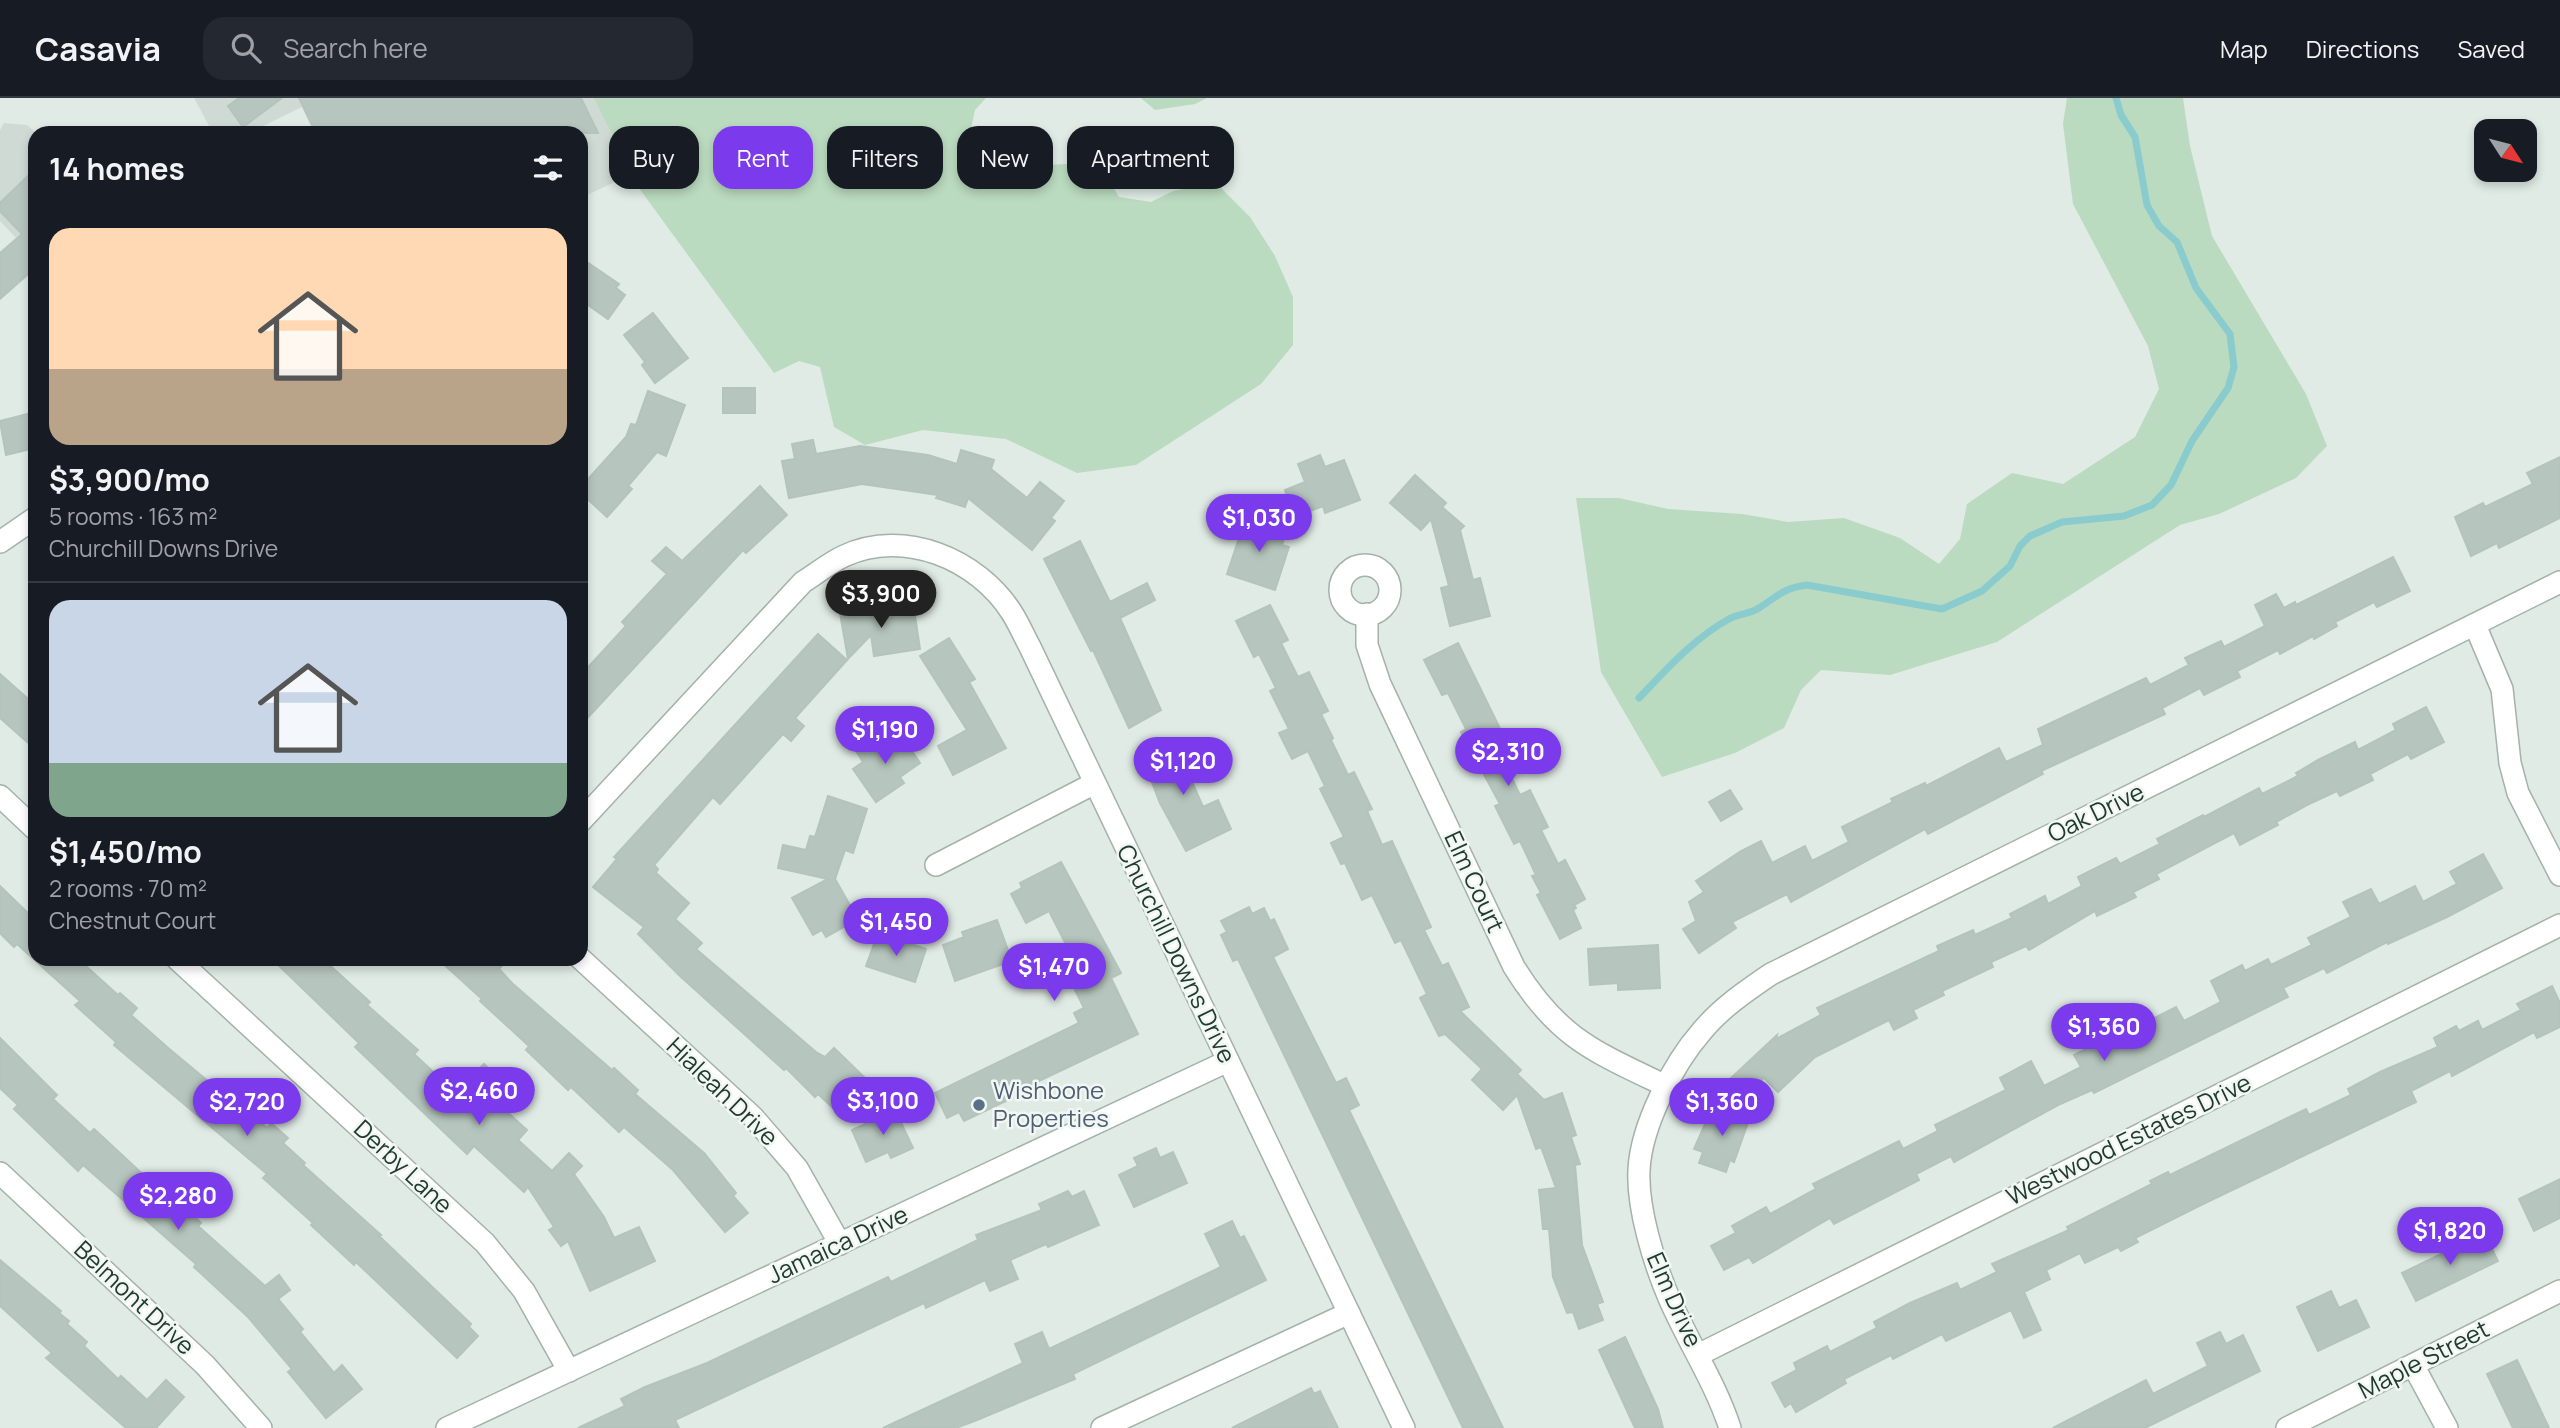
<!DOCTYPE html>
<html lang="en">
<head>
<meta charset="utf-8">
<style>
  body { margin:0; font-family:Manrope,sans-serif; background:#242831; color:#f1f3f6; height:100vh; display:flex; flex-direction:column; font-size:26px; white-space:nowrap }
  * { box-sizing:border-box; margin:0 }
  p { font-size:23px; color:#9ea1a6 }
  .icon { flex:none; width:38px; height:38px; fill:none; stroke:currentColor; stroke-width:2; stroke-linecap:round; stroke-linejoin:round }
  .map { position:relative; flex:1; overflow:hidden }
  .panel { position:absolute; left:28px; top:28px; width:560px; height:840px; display:flex; flex-direction:column; background:#171b24; border-radius:21px; box-shadow:0 4px 10px #0003 }
  .panel>* { flex:none }
  .banner { position:absolute; left:609px; top:28px; width:665px; height:63px; display:flex; gap:14px }
  .needle { width:46px; rotate:126deg }
  .tools { position:absolute; left:2474px; top:21px; display:grid; gap:14px }
  .tools a { display:grid; place-items:center; width:63px; height:63px; border-radius:14px; background:#171b24; box-shadow:0 4px 10px #0003; font-size:35px }
  .price { position:absolute; translate:-50% -60px; padding:0 16px; border-radius:24px; background:#7c3aed; color:#fff; font-size:23px; line-height:46px; filter:drop-shadow(0 2px 4px #0008) }
  .price::after { content:''; position:absolute; left:50%; top:42px; width:21px; height:16px; margin-left:-10px; background:inherit; clip-path:polygon(0 0,100% 0,50% 100%) }
  .price.selected { background:#222; color:#fff }
  ul { padding:0; list-style:none }
  li { display:grid; align-content:center; gap:14px; height:371px; padding:0 21px }
  li+li { border-top:2px solid #363941 }
  li span { display:grid; place-items:center; height:217px; border-radius:21px; color:#555 }
  li>.icon { margin-inline-start:auto }
  span .icon { width:126px; height:126px; fill:#fffc; stroke-width:1 }
  li b { font-size:30px }
  h2 { display:flex; justify-content:space-between; align-items:center; height:84px; padding:0 21px; font-size:30px }
  .tag { padding:0 24px; border-radius:21px; background:#171b24; box-shadow:0 4px 10px #0003; font-size:24px; line-height:63px }
  .tag.selected { background:#7c3aed; color:#fff }
  header { display:flex; align-items:center; gap:42px; box-sizing:border-box; height:98px; padding:0 35px; background:#171b24; border-bottom:2px solid #363941 }
  header strong { font-size:33px }
  nav { display:flex; gap:38px; margin-inline-start:auto; font-size:24px }
  .search { width:490px; height:63px; background:#242831; display:flex; align-items:center; gap:18px; box-sizing:border-box; padding:0 24px; border-radius:21px; color:#9ea1a6; font-size:26px }
  .map>svg:first-child { display:block }
  .built { fill:#cfdad4 }
  .green { fill:#badbbf }
  .lines { fill:none; stroke-linecap:round; stroke-linejoin:round }
  .stream { stroke:#8acbce; stroke-width:7 }
  .building { fill:#b6c5be; stroke:#b3c4bb; stroke-width:2 }
  .street-casing { stroke:#a3b2ab; stroke-width:24 }
  .street { stroke:#fff; stroke-width:21 }
  .service-dot { fill:#5c6f8a; stroke:#f1f7f3; stroke-width:2.5 }
  .labels { text-anchor:middle; stroke-width:5; stroke-linejoin:round; paint-order:stroke }
  .street-label { font-size:24px; fill:#223a31; stroke:#f1f7f3 }
  .service-label { font-size:24px; fill:#4e5e75; stroke:#f1f7f3; text-anchor:start }
</style>
</head>
<body>
<header>
<strong>Casavia</strong>
<div class="search"><svg class="icon" aria-label="search" viewBox="0 0 24 24"><circle cx="10" cy="10" r="6"/><path d="M15 15l6 6"/></svg>Search here</div>
<nav><a>Map</a><a>Directions</a><a>Saved</a></nav>
</header>
<div class="map">
<svg width="2560" height="1330" viewBox="0 0 2560 1330">
  <rect width="100%" height="100%" fill="#e0ebe5"/>
  <g class="built">
    <polygon points="194,0 608,0 642,71 581,100 581,35 314,35 302,9 249,35 213,35"/>
    <polygon points="4,25 27,27 36,35 35,160 0,123 0,32"/>
  </g>
  <g class="green">
    <polygon points="594,0 986,0 975,12 966,54 1007,69 1065,66 1105,76 1119,99 1151,104 1173,93 1216,85 1250,119 1275,158 1293,199 1293,247 1261,286 1136,367 1077,375 1006,341 923,332 865,347 834,329 820,269 799,263 774,275 636,86"/>
    <polygon points="1141,0 1207,0 1195,6 1155,12"/>
    <polygon points="2067,0 2183,0 2190,48 2212,138 2306,296 2327,348 2296,380 2219,416 2180,427 1997,544 1890,577 1821,572 1801,592 1784,630 1735,655 1662,679 1601,574 1576,400 1619,400 1668,411 1742,416 1788,424 1844,420 1900,440 1939,466 1960,441 1967,406 2012,375 2063,386 2135,339 2159,291 2148,248 2073,106 2063,26"/>
  </g>
  <g class="lines">
    <path class="stream" d="M 1639,600 C 1666,572 1694,540 1729,521 C 1738,516 1750,516 1759,510 C 1778,498 1783,490 1807,487 L 1942,511 L 1982,493 L 2010,468 L 2020,448 L 2030,438 L 2062,424 L 2124,418 L 2152,407 L 2171,387 L 2192,343 L 2228,290 L 2234,269 L 2230,236 L 2196,190 L 2177,144 L 2159,128 L 2147,107 L 2135,39 L 2121,17 L 2116,0"/>
  </g>
  <g class="building">
    <polygon points="239,0 282,0 243,29 228,8"/>
    <polygon points="299,0 581,0 598,35 316,35"/>
    <polygon points="35,71 35,170 0,201 0,155 22,136 0,113 0,105"/>
    <polygon points="581,160 619,186 616,190 625,197 608,221 581,202"/>
    <polygon points="653,215 688,260 655,285 642,267 645,264 624,237"/>
    <rect x="723" y="290" width="32" height="25"/>
    <polygon points="648,293 685,307 666,358 657,354 628,388 632,391 607,419 581,395 581,389 626,339 631,326 636,327"/>
    <polygon points="35,314 35,350 6,357 0,323"/>
    <polygon points="813,342 816,356 860,348 928,357 957,366 961,352 994,362 991,371 1027,400 1040,384 1064,403 1051,420 1055,423 1032,452 968,400 965,409 936,400 938,397 862,386 789,400 782,363 795,361 792,346"/>
    <polygon points="1320,357 1325,369 1344,362 1360,402 1325,415 1323,408 1295,419 1285,392 1305,384 1298,366"/>
    <polygon points="2560,359 2560,420 2499,450 2497,445 2471,458 2455,419 2483,405 2485,409 2533,386 2527,375"/>
    <polygon points="1415,377 1446,405 1442,409 1464,428 1460,432 1473,482 1480,480 1490,518 1450,528 1441,490 1449,488 1431,421 1421,432 1390,405"/>
    <polygon points="760,388 787,417 746,455 743,452 581,627 581,577 626,528 622,524 667,476 652,463 666,449 682,463"/>
    <polygon points="1246,419 1287,432 1282,447 1289,449 1275,492 1227,476"/>
    <polygon points="1080,443 1110,504 1147,485 1155,502 1120,520 1161,612 1129,630 1093,552 1091,553 1044,461"/>
    <polygon points="2393,459 2410,493 2377,509 2374,504 2335,524 2337,528 2314,541 2313,538 2280,556 2278,552 2237,573 2240,579 2204,597 2200,590 2162,610 2165,616 2041,673 2043,676 1928,736 1925,731 1791,804 1787,796 1732,824 1736,830 1699,855 1683,831 1696,823 1689,804 1704,794 1696,783 1741,753 1761,743 1772,765 1805,748 1812,763 1849,744 1842,729 1893,704 1891,701 1925,685 1926,688 1999,650 2006,664 2043,647 2038,631 2146,580 2150,587 2189,567 2185,560 2221,543 2224,549 2265,528 2255,507 2276,496 2284,510 2295,504 2296,507"/>
    <polygon points="899,506 890,515 914,511 920,551 874,558 871,537 848,561 840,515"/>
    <polygon points="1270,507 1288,542 1281,545 1298,579 1309,574 1328,613 1321,616 1333,640 1331,642 1348,677 1354,674 1372,711 1367,713 1382,747 1392,743 1431,829 1424,832 1442,868 1448,865 1469,909 1460,913 1521,972 1517,976 1544,1002 1562,995 1576,1037 1571,1039 1580,1066 1575,1067 1582,1147 1603,1204 1597,1206 1603,1222 1579,1231 1573,1214 1567,1215 1553,1179 1549,1131 1543,1131 1539,1092 1556,1090 1541,1049 1536,1051 1517,997 1503,1012 1472,982 1482,971 1445,936 1439,938 1420,900 1427,896 1401,842 1395,845 1372,797 1362,802 1345,765 1341,766 1331,745 1344,739 1320,691 1325,688 1308,653 1292,661 1279,635 1289,631 1270,593 1276,590 1259,556 1254,559 1236,523"/>
    <polygon points="818,536 847,562 795,620 804,628 791,643 783,636 720,706 713,699 654,767 658,771 656,775 689,805 675,821 702,845 696,851 816,954 825,959 834,950 864,979 833,1010 818,996 815,999 786,970 784,972 680,878 638,836 644,829 593,789 617,761 614,759"/>
    <polygon points="949,540 975,581 969,584 1006,650 953,677 938,648 967,632 920,558"/>
    <polygon points="1458,545 1513,657 1503,662 1520,697 1530,692 1548,729 1541,732 1558,766 1565,762 1585,801 1574,807 1576,810 1573,812 1581,830 1560,841 1537,797 1541,795 1532,778 1536,777 1520,743 1514,746 1495,708 1500,706 1461,634 1466,631 1448,595 1442,597 1424,562"/>
    <polygon points="0,576 35,607 35,651 0,620"/>
    <polygon points="2426,609 2444,644 2411,661 2408,656 2370,676 2373,682 2340,698 2337,693 2307,707 2276,724 2278,727 2240,747 2234,735 2156,776 2159,781 2133,794 2136,799 2097,818 2095,813 2029,852 2026,848 1991,864 1993,869 1942,893 1944,897 1913,912 1917,920 1894,932 1889,922 1815,959 1778,994 1763,979 1754,1006 1730,981 1777,937 1776,941 1821,917 1817,910 1939,853 1937,848 1973,832 1975,837 2012,820 2010,816 2045,798 2048,806 2082,788 2078,779 2116,760 2120,766 2160,746 2157,741 2203,717 2204,719 2259,690 2262,696 2298,678 2296,675 2318,662 2355,644 2358,652 2396,632 2393,626"/>
    <polygon points="900,635 920,665 900,679 904,685 876,704 853,671 863,664 856,653 873,641 879,650"/>
    <polygon points="1173,640 1203,709 1218,702 1231,731 1186,753 1160,705 1141,656"/>
    <polygon points="1730,692 1742,711 1721,723 1709,704"/>
    <polygon points="828,698 867,711 853,755 845,752 835,781 858,821 826,839 822,832 813,837 792,800 828,781 778,770 783,747 806,752 810,738 815,739"/>
    <polygon points="2483,756 2502,790 2447,819 2388,846 2387,844 2327,875 2324,870 2283,890 2288,899 2094,995 2092,992 2058,1007 1954,1064 1951,1058 1916,1076 1919,1082 1834,1126 1830,1120 1753,1165 1749,1159 1724,1172 1711,1148 1736,1135 1732,1128 1766,1109 1770,1116 1816,1091 1813,1086 1899,1043 1903,1051 1938,1033 1935,1027 2006,992 2000,980 2031,963 2044,988 2081,969 2074,957 2090,949 2082,934 2105,922 2115,940 2176,909 2184,923 2221,904 2211,883 2242,867 2245,873 2268,861 2271,867 2312,847 2308,840 2351,819 2343,804 2371,791 2379,806 2415,788 2423,804 2457,786 2450,774"/>
    <polygon points="1061,764 1121,875 1111,880 1138,936 1005,999 1006,1003 964,1023 959,1014 947,1020 935,995 1079,925 1074,915 1084,910 1067,876 1078,870 1049,813 1026,825 1011,796 1022,790 1020,785"/>
    <polygon points="0,788 35,822 35,861 78,861 118,897 120,895 137,910 131,917 167,949 215,989 219,985 267,1030 271,1025 288,1040 283,1045 305,1065 303,1067 381,1137 379,1138 471,1226 469,1229 478,1238 457,1260 356,1164 354,1167 311,1127 313,1125 263,1080 267,1076 114,947 116,944 75,907 80,903 17,846 14,849 0,835"/>
    <polygon points="1249,809 1252,816 1264,810 1270,823 1274,821 1288,851 1273,859 1336,985 1346,980 1359,1007 1349,1012 1503,1330 1463,1330 1238,861 1233,863 1221,837 1227,834 1221,823"/>
    <polygon points="997,822 1012,863 955,883 943,847 964,839 962,834"/>
    <polygon points="878,835 926,851 915,884 866,868"/>
    <polygon points="1658,847 1660,890 1618,892 1618,885 1590,887 1588,851"/>
    <polygon points="272,861 323,861 370,904 367,907 418,952 414,956 456,995 484,966 501,983 489,997 527,1032 518,1042 552,1073 569,1055 582,1068 574,1076 604,1119 614,1140 639,1129 655,1163 590,1193 568,1143 561,1148 549,1132 554,1129 528,1089 524,1094 474,1048 467,1056 355,949 359,945"/>
    <polygon points="438,861 508,861 499,871 513,886 612,972 614,970 638,992 635,996 704,1055 736,1095 733,1098 748,1115 725,1134 673,1072 624,1029 619,1034 571,989 568,992 526,952 529,948 480,903 482,901"/>
    <polygon points="2552,888 2560,905 2560,929 2537,940 2534,934 2452,978 2450,973 2411,993 2416,1004 2203,1106 2135,1140 2138,1144 2121,1153 2118,1149 2085,1165 2080,1155 2046,1172 2050,1181 2024,1194 2041,1232 2024,1240 2011,1212 1946,1243 1942,1236 1893,1261 1891,1257 1844,1281 1846,1285 1796,1314 1791,1305 1785,1309 1772,1285 1797,1272 1794,1265 1827,1248 1830,1254 1877,1230 1874,1224 1910,1205 1957,1185 1960,1192 1997,1174 1992,1166 2069,1132 2067,1129 2152,1086 2150,1083 2168,1074 2170,1077 2306,1011 2309,1017 2351,997 2348,991 2380,974 2438,949 2434,940 2456,928 2459,933 2478,923 2482,932 2521,912 2517,906"/>
    <polygon points="0,940 57,997 53,1001 90,1035 94,1031 165,1097 167,1094 178,1104 187,1094 204,1109 195,1119 201,1125 198,1128 265,1188 279,1177 290,1192 278,1201 303,1231 300,1234 334,1275 342,1267 362,1291 326,1320 288,1274 292,1271 248,1219 194,1169 196,1166 83,1067 78,1073 14,1011 18,1007 0,990"/>
    <polygon points="1714,1006 1750,1019 1734,1064 1730,1062 1726,1074 1699,1065 1703,1054 1694,1051"/>
    <polygon points="895,1012 913,1050 891,1060 888,1054 866,1064 852,1032"/>
    <polygon points="1156,1050 1160,1060 1173,1054 1187,1085 1134,1109 1119,1077 1138,1068 1134,1060"/>
    <polygon points="2560,1081 2560,1120 2534,1133 2519,1101"/>
    <polygon points="1068,1093 1072,1099 1084,1093 1099,1127 1048,1149 1046,1146 1010,1162 1018,1181 990,1193 985,1182 926,1210 924,1205 675,1322 679,1330 578,1330 625,1308 621,1301 645,1289 707,1265 888,1179 891,1184 978,1142 976,1137 1042,1112 1039,1106"/>
    <polygon points="1232,1123 1240,1140 1244,1138 1266,1182 1073,1276 1075,1281 977,1322 956,1330 883,1330 1023,1265 1015,1246 1042,1234 1049,1251 1221,1169 1205,1136"/>
    <polygon points="2484,1135 2498,1163 2416,1203 2402,1175"/>
    <polygon points="0,1162 61,1213 59,1215 69,1223 67,1226 87,1244 84,1248 118,1281 121,1278 147,1302 166,1282 184,1299 156,1330 126,1330 46,1260 52,1255 0,1208"/>
    <polygon points="2331,1193 2339,1210 2356,1202 2369,1229 2318,1253 2297,1209"/>
    <polygon points="2220,1234 2226,1246 2243,1237 2260,1273 2145,1330 2053,1330 2146,1282 2153,1296 2208,1268 2197,1245"/>
    <polygon points="1625,1239 1658,1311 1663,1330 1635,1330 1599,1252"/>
    <polygon points="2517,1262 2549,1330 2513,1330 2487,1276"/>
    <polygon points="1311,1290 1314,1296 1320,1293 1338,1330 1232,1330"/>
  </g>
  <g class="lines">
    <g class="street-casing">
      <g id="street">
        <polyline points="0,444 35,420"/>
        <circle cx="1365" cy="492" r="25"/>
        <path d="M 1367,516 L 1367,547 L 1380,586 L 1514,869 C 1558,940 1593,953 1666,988"/>
        <polyline points="2475,527 2502,591 2510,665 2518,695 2560,777"/>
        <polyline points="0,698 35,731"/>
        <path d="M 581,723 L 803,484 C 816,476 829,465 844,458 C 904,430 978,461 1012,515 C 1019,526 1024,538 1030,549 L 1404,1330"/>
        <polyline points="936,767 1093,686"/>
        <polyline points="177,861 485,1145 524,1193 569,1273"/>
        <polyline points="581,861 753,1019 797,1070 840,1146"/>
        <polyline points="0,1075 205,1267 261,1330"/>
        <polyline points="1698,1257 2560,827"/>
        <polyline points="2413,1267 2447,1330"/>
        <polyline points="447,1330 1228,963"/>
        <polyline points="1102,1330 1349,1215"/>
        <path d="M 1730,1330 C 1715,1284 1688,1244 1669,1200 C 1654,1165 1637,1110 1639,1072 C 1641,1028 1673,966 1702,933 C 1721,910 1746,893 1771,876 L 2560,484"/>
        <polyline points="2287,1330 2560,1193"/>
      </g>
    </g>
    <use href="#street" class="street"/>
  </g>
  <circle class="service-dot" cx="979" cy="1007" r="7"/>
  <g class="labels">
    <g class="street-label">
      <text transform="translate(2096 715) rotate(-26)" y="8">Oak Drive</text>
      <text transform="translate(1474 784) rotate(65)" y="8">Elm Court</text>
      <text transform="translate(1176 856) rotate(64)" y="8">Churchill Downs Drive</text>
      <text transform="translate(722 994) rotate(44)" y="8">Hialeah Drive</text>
      <text transform="translate(2129 1042) rotate(-26)" y="8">Westwood Estates Drive</text>
      <text transform="translate(403 1069) rotate(43)" y="8">Derby Lane</text>
      <text transform="translate(838 1147) rotate(-25)" y="8">Jamaica Drive</text>
      <text transform="translate(134 1200) rotate(43)" y="8">Belmont Drive</text>
      <text transform="translate(1674 1202) rotate(66)" y="8">Elm Drive</text>
      <text transform="translate(2424 1262) rotate(-27)" y="8">Maple Street</text>
    </g>
    <g class="service-label">
      <text x="993" y="1001">Wishbone<tspan x="993" dy="28">Properties</tspan></text>
    </g>
  </g>
</svg>
<div class="tools">
<a><svg class="needle" viewBox="-14 -14 28 28"><path d="M0-13l5 13h-10z" fill="#e53935"/><path d="M0 13l5-13h-10z" fill="#9ea1a6"/></svg></a>
</div>
<b class="price" style="left:1259px;top:456px">$1,030</b>
<b class="price selected" style="left:881px;top:532px">$3,900</b>
<b class="price" style="left:885px;top:668px">$1,190</b>
<b class="price" style="left:1508px;top:690px">$2,310</b>
<b class="price" style="left:1183px;top:699px">$1,120</b>
<b class="price" style="left:896px;top:860px">$1,450</b>
<b class="price" style="left:1054px;top:905px">$1,470</b>
<b class="price" style="left:2104px;top:965px">$1,360</b>
<b class="price" style="left:479px;top:1029px">$2,460</b>
<b class="price" style="left:883px;top:1039px">$3,100</b>
<b class="price" style="left:247px;top:1040px">$2,720</b>
<b class="price" style="left:1722px;top:1040px">$1,360</b>
<b class="price" style="left:178px;top:1134px">$2,280</b>
<b class="price" style="left:2450px;top:1169px">$1,820</b>
<div class="banner">
<a class="tag">Buy</a>
<a class="tag selected">Rent</a>
<a class="tag">Filters</a>
<a class="tag">New</a>
<a class="tag">Apartment</a>
</div>
<section class="panel">
<h2>14 homes<svg class="icon" aria-label="filters" viewBox="0 0 24 24"><path d="M4 7h16M4 17h16"/><circle cx="9" cy="7" r="2"/><circle cx="15" cy="17" r="2"/></svg></h2>
<ul>
<li><span style="background:linear-gradient(#ffd9b3 65%,#b9a48a 0)"><svg class="icon" aria-label="home" viewBox="0 0 24 24"><path d="M3 11l9-7 9 7M6 9v11h12V9"/></svg></span><div><b>$3,900/mo</b><p>5 rooms · 163 m²</p><p>Churchill Downs Drive</p></div></li>
<li><span style="background:linear-gradient(#c9d6e8 75%,#7fa58c 0)"><svg class="icon" aria-label="home" viewBox="0 0 24 24"><path d="M3 11l9-7 9 7M6 9v11h12V9"/></svg></span><div><b>$1,450/mo</b><p>2 rooms · 70 m²</p><p>Chestnut Court</p></div></li>
</ul>
</section>
</div>
</body>
</html>
